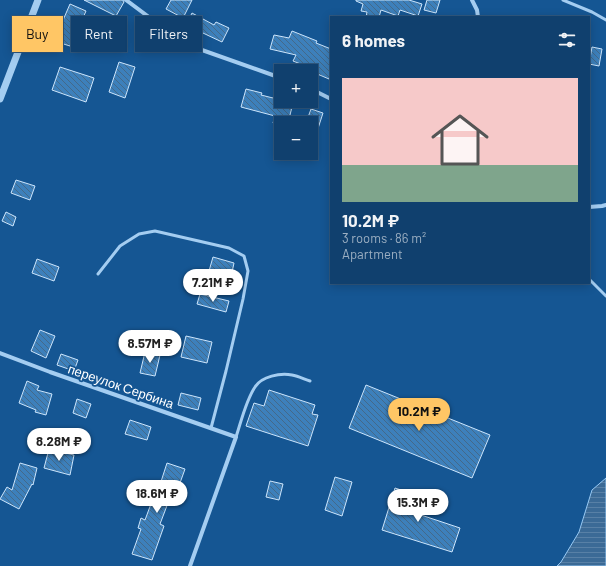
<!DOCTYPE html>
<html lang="en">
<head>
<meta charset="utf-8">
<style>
  body { margin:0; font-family:Barlow,sans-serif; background:#1e4b76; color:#f1f3f6; height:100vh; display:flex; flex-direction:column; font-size:15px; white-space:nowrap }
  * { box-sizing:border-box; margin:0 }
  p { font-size:13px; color:#9cafc2 }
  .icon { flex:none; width:22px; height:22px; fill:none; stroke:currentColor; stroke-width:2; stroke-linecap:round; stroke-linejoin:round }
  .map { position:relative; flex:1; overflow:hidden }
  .drawer { position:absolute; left:330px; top:16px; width:260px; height:268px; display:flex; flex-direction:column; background:#10406e; border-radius:0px; box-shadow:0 2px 10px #0003,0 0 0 1px #305981 }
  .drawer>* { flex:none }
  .guide { position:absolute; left:12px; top:16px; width:258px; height:36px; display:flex; gap:8px }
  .buttons { position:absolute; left:274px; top:64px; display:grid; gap:8px }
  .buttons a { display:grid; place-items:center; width:44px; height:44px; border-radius:0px; background:#10406e; box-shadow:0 2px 10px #0003,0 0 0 1px #305981; font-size:20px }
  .price { position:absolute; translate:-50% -34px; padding:0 9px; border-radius:14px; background:#fff; color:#222; font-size:13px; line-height:26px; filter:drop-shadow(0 1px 2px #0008) }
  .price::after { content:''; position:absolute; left:50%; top:24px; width:12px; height:9px; margin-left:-6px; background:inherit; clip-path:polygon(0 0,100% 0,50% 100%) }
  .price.current { background:#ffc665; color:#111 }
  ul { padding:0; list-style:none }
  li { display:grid; align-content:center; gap:8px; height:212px; padding:0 12px }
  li+li { border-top:1px solid #305981 }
  li span { display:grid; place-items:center; height:124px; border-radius:0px; color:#555 }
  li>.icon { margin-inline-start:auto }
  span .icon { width:72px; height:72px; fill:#fffc; stroke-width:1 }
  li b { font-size:17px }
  h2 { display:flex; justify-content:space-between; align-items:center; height:48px; padding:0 12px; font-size:17px }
  .tag { padding:0 14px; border-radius:0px; background:#10406e; box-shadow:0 2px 10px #0003,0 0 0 1px #305981; font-size:14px; line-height:36px }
  .tag.current { background:#ffc665; color:#111 }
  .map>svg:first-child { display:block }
  .water { fill:url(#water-rules); stroke:#97c9f4 }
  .building { fill:url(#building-back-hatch); stroke:#cce5fc }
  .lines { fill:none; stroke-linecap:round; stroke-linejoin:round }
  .service { stroke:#a4cdf1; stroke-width:3 }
  .minor { stroke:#a4cdf1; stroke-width:4 }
  .tertiary { stroke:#a4cdf1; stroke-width:7 }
  .labels { text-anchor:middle; stroke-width:3.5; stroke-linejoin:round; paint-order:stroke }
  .street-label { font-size:13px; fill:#fff; stroke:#155693 }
</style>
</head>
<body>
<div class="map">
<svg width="606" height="566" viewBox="0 0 606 566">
  <defs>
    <pattern id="water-rules" width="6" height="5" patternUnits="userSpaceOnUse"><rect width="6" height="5" fill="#3b6a96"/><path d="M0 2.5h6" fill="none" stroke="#5880a6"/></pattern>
    <pattern id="building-back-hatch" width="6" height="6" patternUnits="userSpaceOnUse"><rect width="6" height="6" fill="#3d80bb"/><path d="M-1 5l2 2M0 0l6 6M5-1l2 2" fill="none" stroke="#446989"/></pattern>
  </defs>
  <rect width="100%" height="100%" fill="#155693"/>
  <polygon class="water" points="606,478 606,566 557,566 561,562 579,532 592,490"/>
  <g class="building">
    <polygon points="84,0 123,0 124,2 116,16"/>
    <polygon points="171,0 192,0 183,18 166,9"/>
    <polygon points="356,0 409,0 422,4 418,16 400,10 398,16 381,10 379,17 366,17 367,12 361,11 363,4 356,1"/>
    <polygon points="427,0 440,0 436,13 424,10"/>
    <polygon points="70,4 86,11 79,27 77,26 70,46 54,41"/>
    <polygon points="192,13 214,25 216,22 229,28 222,42 186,25"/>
    <polygon points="292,31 317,41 316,43 331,49 331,72 329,79 315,73 316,70 293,61 296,55 270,49 274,35 289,38"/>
    <polygon points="592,47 602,49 599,66 589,64"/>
    <polygon points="119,62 135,67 125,98 109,92"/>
    <polygon points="60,67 94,78 86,102 52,90"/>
    <polygon points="246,89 262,93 261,95 281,100 281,101 293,103 288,123 273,123 275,116 241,107"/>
    <polygon points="311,109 323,113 313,144 311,144 311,123 306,123"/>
    <polygon points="16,180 35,186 30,200 11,193"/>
    <polygon points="6,212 16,217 13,226 2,221"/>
    <polygon points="213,257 234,263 231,277 209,271"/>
    <polygon points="37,259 59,267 54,281 32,273"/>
    <polygon points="200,294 229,301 226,312 197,304"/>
    <polygon points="40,330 55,336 46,358 31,351"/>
    <polygon points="186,336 212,342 207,363 181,357"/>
    <polygon points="145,352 160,355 155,376 140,373"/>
    <polygon points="61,354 78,360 74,371 57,365"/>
    <polygon points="27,381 39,386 37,390 52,394 46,415 35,412 36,410 19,403"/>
    <polygon points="366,385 490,435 472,478 349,428"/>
    <polygon points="269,390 315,405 312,414 318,415 308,446 246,426 254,403 264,406"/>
    <polygon points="181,393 201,398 198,410 178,405"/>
    <polygon points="77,399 91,404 86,418 73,413"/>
    <polygon points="130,420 151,427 147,440 125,434"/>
    <polygon points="49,449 74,455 70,475 44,468"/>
    <polygon points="20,463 37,468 33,485 32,484 19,509 0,499 7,487 12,490"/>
    <polygon points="167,463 185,469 180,483 176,482 160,524 164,526 152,560 132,554 141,529 138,528 141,518 145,520 155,493 157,494"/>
    <polygon points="335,477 352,482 342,516 325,510"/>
    <polygon points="270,481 283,484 279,500 266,497"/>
    <polygon points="395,488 420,496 415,513 460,528 452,552 382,530"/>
  </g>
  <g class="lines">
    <g class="service">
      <polyline points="563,0 592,12 606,20"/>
      <polyline points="98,274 120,246 139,234 155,231 229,248 244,256 248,271 243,299 226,371 211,428"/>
      <polyline points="589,279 606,296"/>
      <path d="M 236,437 C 241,422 246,400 255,387 C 262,376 280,373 292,375 C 298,376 304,379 310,381"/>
    </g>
    <g class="minor">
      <polyline points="126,0 185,44 281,78"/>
      <polyline points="472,0 477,10 478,17"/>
      <polyline points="311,89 331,99"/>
      <polyline points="589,207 602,206 606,205"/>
      <polyline points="0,353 50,372 236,437 190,566"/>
    </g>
    <polyline class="tertiary" points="0,99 38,0"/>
  </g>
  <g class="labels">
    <g class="street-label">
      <text transform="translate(121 386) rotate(19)" y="5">переулок Сербина</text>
    </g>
  </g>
</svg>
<div class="buttons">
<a>+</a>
<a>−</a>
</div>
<b class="price" style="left:213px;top:303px">7.21M ₽</b>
<b class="price" style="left:150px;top:364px">8.57M ₽</b>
<b class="price current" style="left:419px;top:432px">10.2M ₽</b>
<b class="price" style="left:59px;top:462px">8.28M ₽</b>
<b class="price" style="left:157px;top:514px">18.6M ₽</b>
<b class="price" style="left:418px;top:523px">15.3M ₽</b>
<div class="guide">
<a class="tag current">Buy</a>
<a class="tag">Rent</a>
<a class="tag">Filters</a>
</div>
<section class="drawer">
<h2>6 homes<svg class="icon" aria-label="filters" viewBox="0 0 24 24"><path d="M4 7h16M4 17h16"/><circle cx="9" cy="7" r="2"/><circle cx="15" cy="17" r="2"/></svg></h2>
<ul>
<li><span style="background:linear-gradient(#f6c9c9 70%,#7fa58c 0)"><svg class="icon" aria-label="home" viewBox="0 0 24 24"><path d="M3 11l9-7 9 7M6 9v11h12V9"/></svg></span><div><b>10.2M ₽</b><p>3 rooms · 86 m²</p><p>Apartment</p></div></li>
</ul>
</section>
</div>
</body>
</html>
